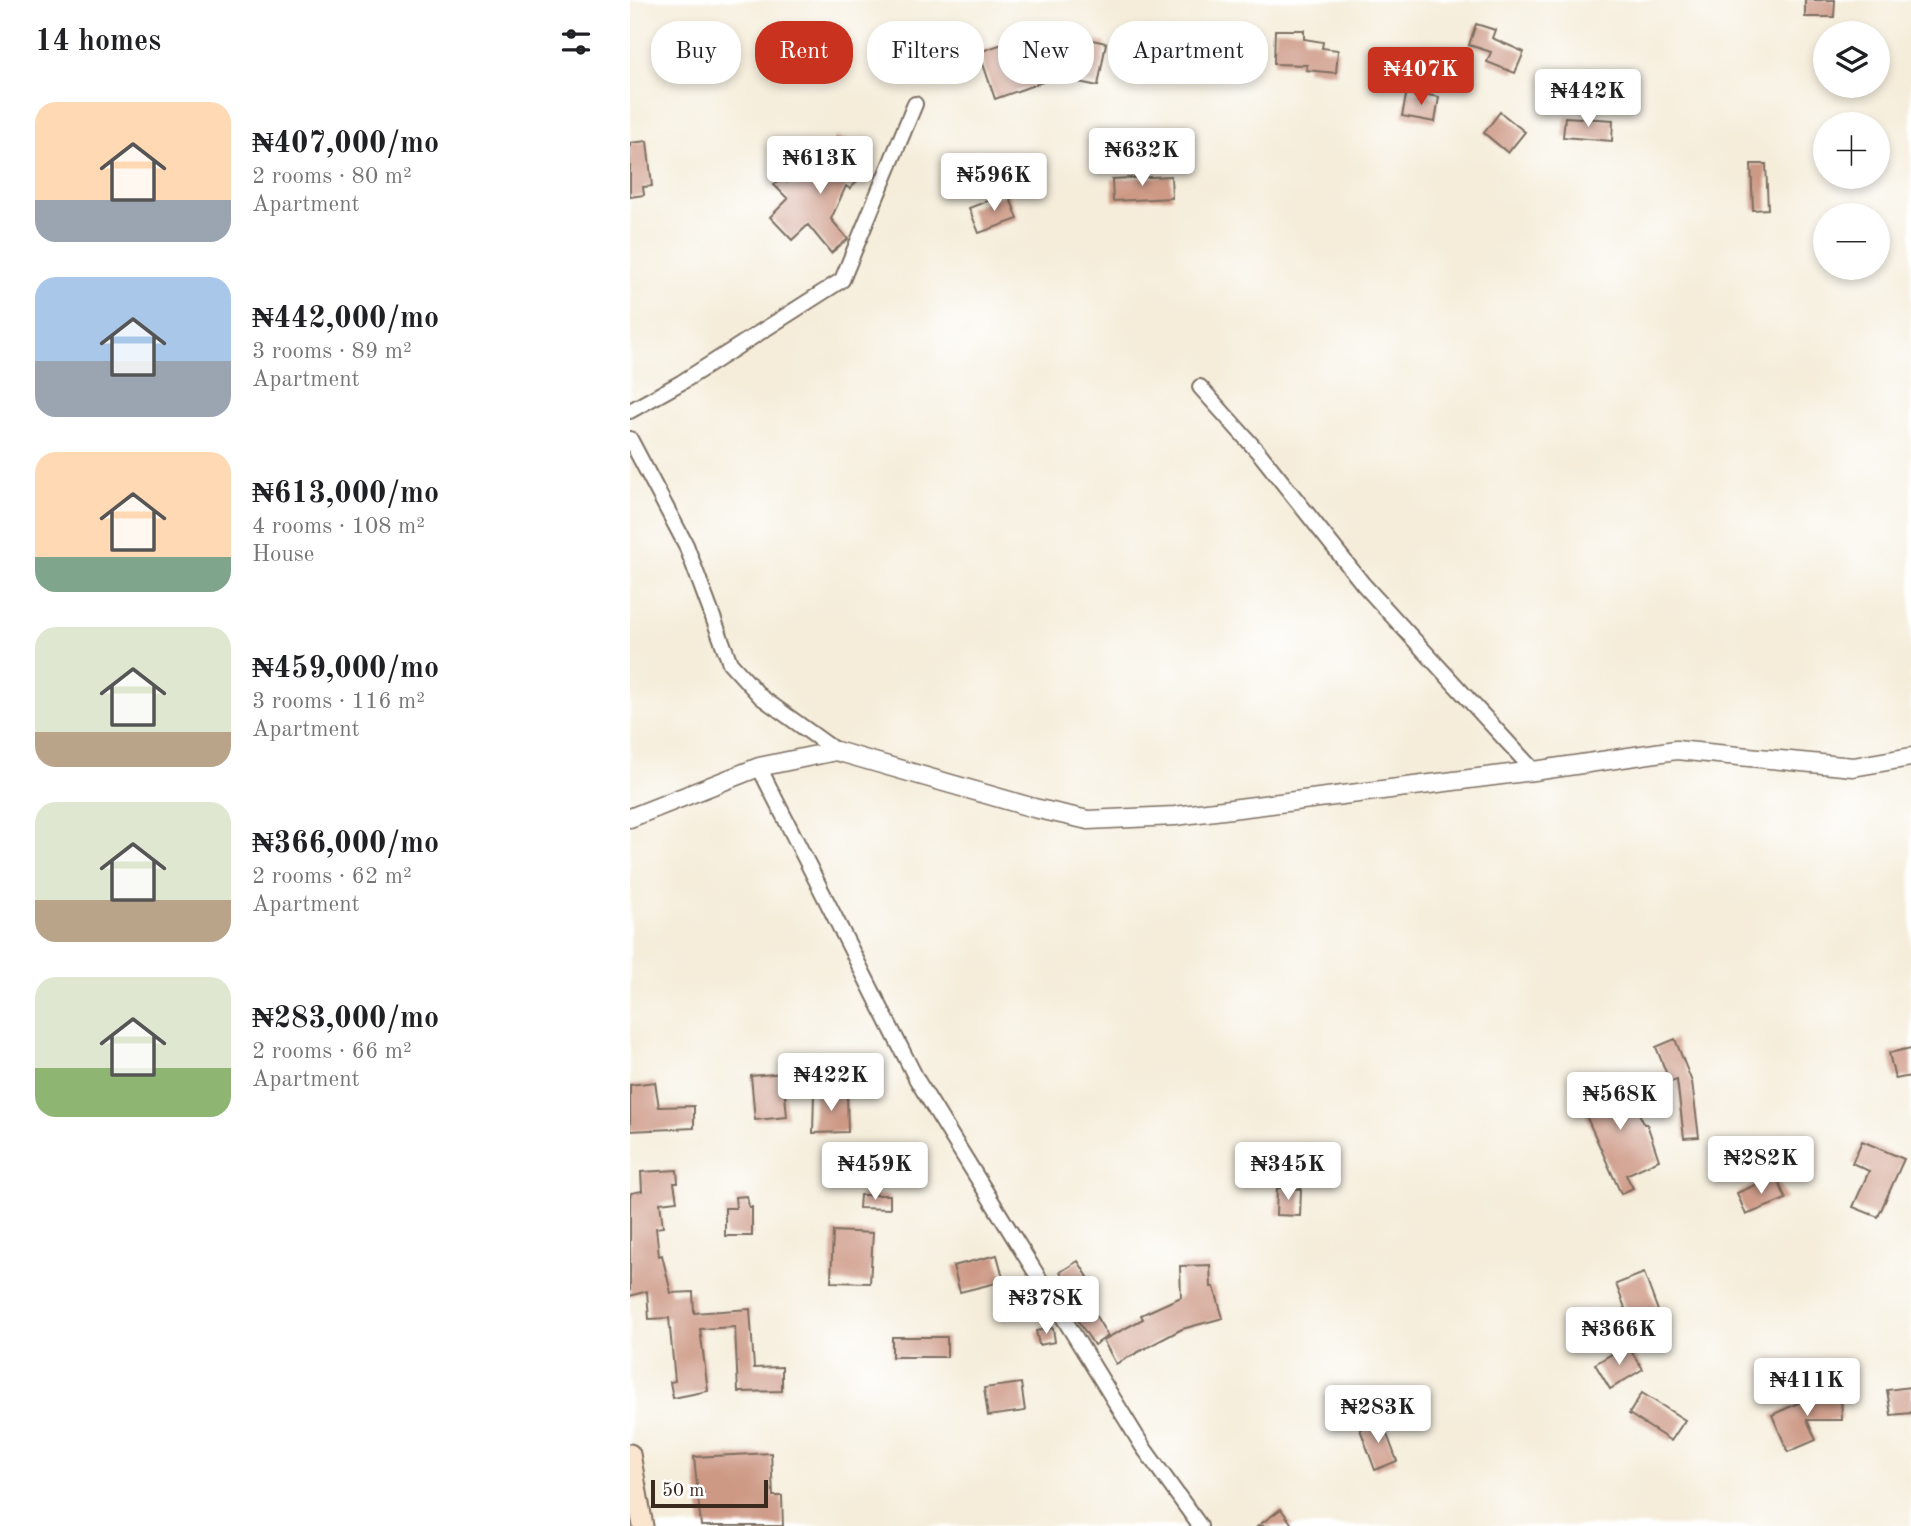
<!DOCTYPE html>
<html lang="en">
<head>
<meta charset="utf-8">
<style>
  body { margin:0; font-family:"Old Standard TT",serif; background:#f2f2f2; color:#202124; height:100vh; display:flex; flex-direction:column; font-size:26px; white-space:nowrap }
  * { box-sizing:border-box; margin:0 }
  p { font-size:23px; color:#757577 }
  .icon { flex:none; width:38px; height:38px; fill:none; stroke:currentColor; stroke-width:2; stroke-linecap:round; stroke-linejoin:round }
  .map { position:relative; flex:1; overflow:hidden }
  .drawer { display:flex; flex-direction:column; background:#fff; width:630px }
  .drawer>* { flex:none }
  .hud { position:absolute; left:21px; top:21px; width:665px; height:63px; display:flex; gap:14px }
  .buttons { position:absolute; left:1183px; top:21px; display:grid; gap:14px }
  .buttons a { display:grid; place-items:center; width:77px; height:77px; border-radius:50%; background:#fff; box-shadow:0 4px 10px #0003; font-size:35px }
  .scale { position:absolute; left:21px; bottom:18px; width:117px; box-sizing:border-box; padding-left:7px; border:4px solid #3b2a1e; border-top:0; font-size:19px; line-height:24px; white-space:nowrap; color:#3b2a1e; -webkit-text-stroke:5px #fff; paint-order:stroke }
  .price { position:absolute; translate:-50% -60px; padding:0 16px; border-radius:7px; background:#fff; color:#222; font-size:23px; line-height:46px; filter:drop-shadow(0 2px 4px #0008) }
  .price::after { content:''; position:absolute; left:50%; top:42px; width:21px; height:16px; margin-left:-10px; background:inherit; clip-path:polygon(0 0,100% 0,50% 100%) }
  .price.on { background:#c8321e; color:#fff }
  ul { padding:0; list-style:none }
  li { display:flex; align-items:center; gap:21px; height:175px; padding:0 35px }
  li span { display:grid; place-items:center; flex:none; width:196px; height:140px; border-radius:21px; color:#555 }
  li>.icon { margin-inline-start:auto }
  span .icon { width:84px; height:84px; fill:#fffc; stroke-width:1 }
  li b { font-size:30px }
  h2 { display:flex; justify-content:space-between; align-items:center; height:84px; padding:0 35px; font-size:30px }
  .chip { padding:0 24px; border-radius:28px; background:#fff; box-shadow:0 4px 10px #0003; font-size:24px; line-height:63px }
  .chip.on { background:#c8321e; color:#fff }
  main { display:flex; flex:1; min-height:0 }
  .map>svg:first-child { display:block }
  .building { fill:#cd9985 }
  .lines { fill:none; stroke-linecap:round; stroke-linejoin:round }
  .minor-casing { stroke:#7c6e60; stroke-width:18 }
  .tertiary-casing { stroke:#7c6e60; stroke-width:21 }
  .secondary-casing { stroke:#7c6e60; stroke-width:23 }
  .minor { stroke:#fff; stroke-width:14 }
  .tertiary { stroke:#fff; stroke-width:18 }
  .secondary { stroke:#fce5cf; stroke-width:19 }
</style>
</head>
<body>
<main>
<section class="drawer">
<h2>14 homes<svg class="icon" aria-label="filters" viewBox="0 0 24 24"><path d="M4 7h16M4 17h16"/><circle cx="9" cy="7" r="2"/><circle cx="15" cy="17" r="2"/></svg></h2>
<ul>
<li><span style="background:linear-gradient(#ffd9b3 70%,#9aa5b1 0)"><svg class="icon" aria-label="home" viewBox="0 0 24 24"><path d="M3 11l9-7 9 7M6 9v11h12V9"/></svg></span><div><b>₦407,000/mo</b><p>2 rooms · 80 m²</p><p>Apartment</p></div></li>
<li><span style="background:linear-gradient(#a9c7e8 60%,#9aa5b1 0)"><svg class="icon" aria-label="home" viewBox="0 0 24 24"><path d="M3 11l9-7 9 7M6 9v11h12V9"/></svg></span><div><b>₦442,000/mo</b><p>3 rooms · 89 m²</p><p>Apartment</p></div></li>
<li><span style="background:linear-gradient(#ffd9b3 75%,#7fa58c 0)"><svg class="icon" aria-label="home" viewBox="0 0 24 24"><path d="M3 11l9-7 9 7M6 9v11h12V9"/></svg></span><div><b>₦613,000/mo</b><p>4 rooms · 108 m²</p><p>House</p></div></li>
<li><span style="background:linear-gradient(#dfe7d0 75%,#b9a48a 0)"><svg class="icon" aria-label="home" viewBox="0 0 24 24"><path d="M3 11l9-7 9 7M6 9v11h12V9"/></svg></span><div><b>₦459,000/mo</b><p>3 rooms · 116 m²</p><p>Apartment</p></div></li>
<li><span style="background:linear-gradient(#dfe7d0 70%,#b9a48a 0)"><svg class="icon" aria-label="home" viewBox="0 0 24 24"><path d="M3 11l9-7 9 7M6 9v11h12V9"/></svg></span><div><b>₦366,000/mo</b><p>2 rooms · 62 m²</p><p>Apartment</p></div></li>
<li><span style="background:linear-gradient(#dfe7d0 65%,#8fb573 0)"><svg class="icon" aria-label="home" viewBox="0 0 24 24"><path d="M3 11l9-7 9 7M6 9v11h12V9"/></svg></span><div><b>₦283,000/mo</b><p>2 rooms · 66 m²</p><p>Apartment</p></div></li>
</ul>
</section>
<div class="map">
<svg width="1281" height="1526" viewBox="0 0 1281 1526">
  <rect width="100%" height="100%" fill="#fff"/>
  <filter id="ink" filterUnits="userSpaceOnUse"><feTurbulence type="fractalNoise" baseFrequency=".0143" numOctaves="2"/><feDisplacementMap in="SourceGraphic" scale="14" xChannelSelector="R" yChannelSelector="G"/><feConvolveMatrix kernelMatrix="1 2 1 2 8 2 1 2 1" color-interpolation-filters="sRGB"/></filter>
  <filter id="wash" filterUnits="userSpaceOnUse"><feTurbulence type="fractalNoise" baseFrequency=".00686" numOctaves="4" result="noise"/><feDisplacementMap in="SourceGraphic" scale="28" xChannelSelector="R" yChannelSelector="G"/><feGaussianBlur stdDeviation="1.57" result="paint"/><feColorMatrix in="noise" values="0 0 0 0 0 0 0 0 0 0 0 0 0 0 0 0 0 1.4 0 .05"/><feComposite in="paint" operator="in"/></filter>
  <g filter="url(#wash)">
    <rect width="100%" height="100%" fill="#f5edda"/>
    <g id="blocks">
      <g class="building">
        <polygon points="1175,0 1205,0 1204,17 1175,17"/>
        <polygon points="846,24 865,30 862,38 894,52 885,73 857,62 861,52 839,45"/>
        <polygon points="645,30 674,30 674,39 693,42 692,48 708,50 706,73 676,70 677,65 644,64"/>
        <polygon points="410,31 427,77 365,99 349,52"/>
        <polygon points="458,39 476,43 468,86 449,82"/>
        <polygon points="777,91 809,97 805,122 772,116"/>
        <polygon points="870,112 895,132 878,153 854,133"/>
        <polygon points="935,117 983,120 982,141 933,137"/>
        <polygon points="206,137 233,146 227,162 237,170 220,189 216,186 201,219 218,239 201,253 178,225 162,240 140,217 158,199 144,185 152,177 157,182 173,167 183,178 200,159"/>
        <polygon points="17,141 22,186 13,187 14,195 0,197 0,143"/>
        <polygon points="1121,164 1136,164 1138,209 1123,210"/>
        <polygon points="541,176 542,198 483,201 482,179"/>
        <polygon points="378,193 388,219 349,233 339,208"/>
        <polygon points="1045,1039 1062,1082 1069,1137 1054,1138 1047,1080 1040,1082 1026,1047"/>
        <polygon points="1281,1048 1281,1076 1265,1079 1259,1053"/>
        <polygon points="153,1073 157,1117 125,1120 121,1076"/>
        <polygon points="993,1080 1014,1124 1017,1124 1029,1160 996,1175 1003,1188 991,1194 949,1100"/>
        <polygon points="25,1082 29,1107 64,1106 64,1128 0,1131 0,1085"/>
        <polygon points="217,1093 218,1132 183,1133 184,1094"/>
        <polygon points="1232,1141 1274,1159 1248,1217 1223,1207 1239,1171 1222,1163"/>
        <polygon points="47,1170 48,1183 44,1183 47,1201 30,1203 33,1227 26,1228 29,1256 32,1255 41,1293 63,1292 64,1313 120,1309 124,1368 152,1367 152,1391 108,1392 105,1327 70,1329 78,1391 43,1398 40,1382 45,1381 39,1318 19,1319 17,1291 0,1296 0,1197 1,1193 12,1191 11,1172"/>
        <polygon points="1146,1176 1156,1199 1116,1215 1107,1193"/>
        <polygon points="647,1188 671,1189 670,1216 646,1215"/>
        <polygon points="230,1195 260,1195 260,1209 229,1208"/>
        <polygon points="117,1196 119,1207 122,1207 122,1236 95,1236 95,1208 106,1208 105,1197"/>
        <polygon points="203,1231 243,1233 240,1283 201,1282"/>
        <polygon points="367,1255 374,1281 330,1292 323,1266"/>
        <polygon points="448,1261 458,1277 441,1288 430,1272"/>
        <polygon points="580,1265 581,1287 584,1287 593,1318 552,1329 486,1364 473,1340 513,1319 511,1315 551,1297 550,1266"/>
        <polygon points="1014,1273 1031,1319 1003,1329 986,1284"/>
        <polygon points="456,1300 478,1336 464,1345 441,1310"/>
        <polygon points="423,1328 425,1342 409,1345 406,1331"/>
        <rect x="262" y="1337" width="55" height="20"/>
        <polygon points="997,1345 1013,1369 980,1389 965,1364"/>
        <polygon points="391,1383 395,1411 358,1416 354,1388"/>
        <polygon points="1281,1387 1281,1413 1261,1415 1257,1390"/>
        <polygon points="1181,1391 1211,1391 1212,1420 1177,1420 1186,1440 1158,1452 1142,1415 1181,1397"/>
        <polygon points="1012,1393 1055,1420 1041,1441 999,1414"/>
        <polygon points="752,1421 767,1461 745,1470 730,1429"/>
        <polygon points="141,1453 143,1496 152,1496 153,1526 71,1526 64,1457"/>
        <polygon points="651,1509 663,1526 628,1526"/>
      </g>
    </g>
  </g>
  <g filter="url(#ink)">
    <use href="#blocks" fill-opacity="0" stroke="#7c6e60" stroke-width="2"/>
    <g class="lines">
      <g class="minor-casing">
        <g id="minor">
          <polyline points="570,387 630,454 733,584 904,771"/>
          <polyline points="0,411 52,382 212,280 285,104"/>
          <polyline points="0,439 56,545 100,663 131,697 206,751"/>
          <polyline points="129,767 287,1080 513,1447 570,1526"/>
        </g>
      </g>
      <g class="tertiary-casing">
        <polyline id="tertiary" points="0,818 129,767 206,751 404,808 458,820 545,816 904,771 1046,750 1223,767 1281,757"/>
      </g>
      <g class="secondary-casing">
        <polyline id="secondary" points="0,1454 13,1526"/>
      </g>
      <use href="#minor" class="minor"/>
      <use href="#tertiary" class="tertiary"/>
      <use href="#secondary" class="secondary"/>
    </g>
  </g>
</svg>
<div class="buttons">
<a><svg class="icon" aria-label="layers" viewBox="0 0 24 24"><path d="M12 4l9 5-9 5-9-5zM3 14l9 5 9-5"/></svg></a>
<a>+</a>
<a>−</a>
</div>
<div class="scale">50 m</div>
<b class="price on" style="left:791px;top:107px">₦407K</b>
<b class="price" style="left:958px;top:129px">₦442K</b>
<b class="price" style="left:512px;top:188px">₦632K</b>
<b class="price" style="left:190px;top:196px">₦613K</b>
<b class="price" style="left:364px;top:213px">₦596K</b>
<b class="price" style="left:201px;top:1113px">₦422K</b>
<b class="price" style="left:990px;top:1132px">₦568K</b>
<b class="price" style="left:1131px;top:1196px">₦282K</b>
<b class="price" style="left:245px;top:1202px">₦459K</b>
<b class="price" style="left:658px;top:1202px">₦345K</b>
<b class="price" style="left:416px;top:1336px">₦378K</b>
<b class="price" style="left:989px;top:1367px">₦366K</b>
<b class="price" style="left:1177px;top:1418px">₦411K</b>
<b class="price" style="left:748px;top:1445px">₦283K</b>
<div class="hud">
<a class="chip">Buy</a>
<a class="chip on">Rent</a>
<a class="chip">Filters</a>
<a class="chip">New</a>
<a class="chip">Apartment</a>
</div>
</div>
</main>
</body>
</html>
